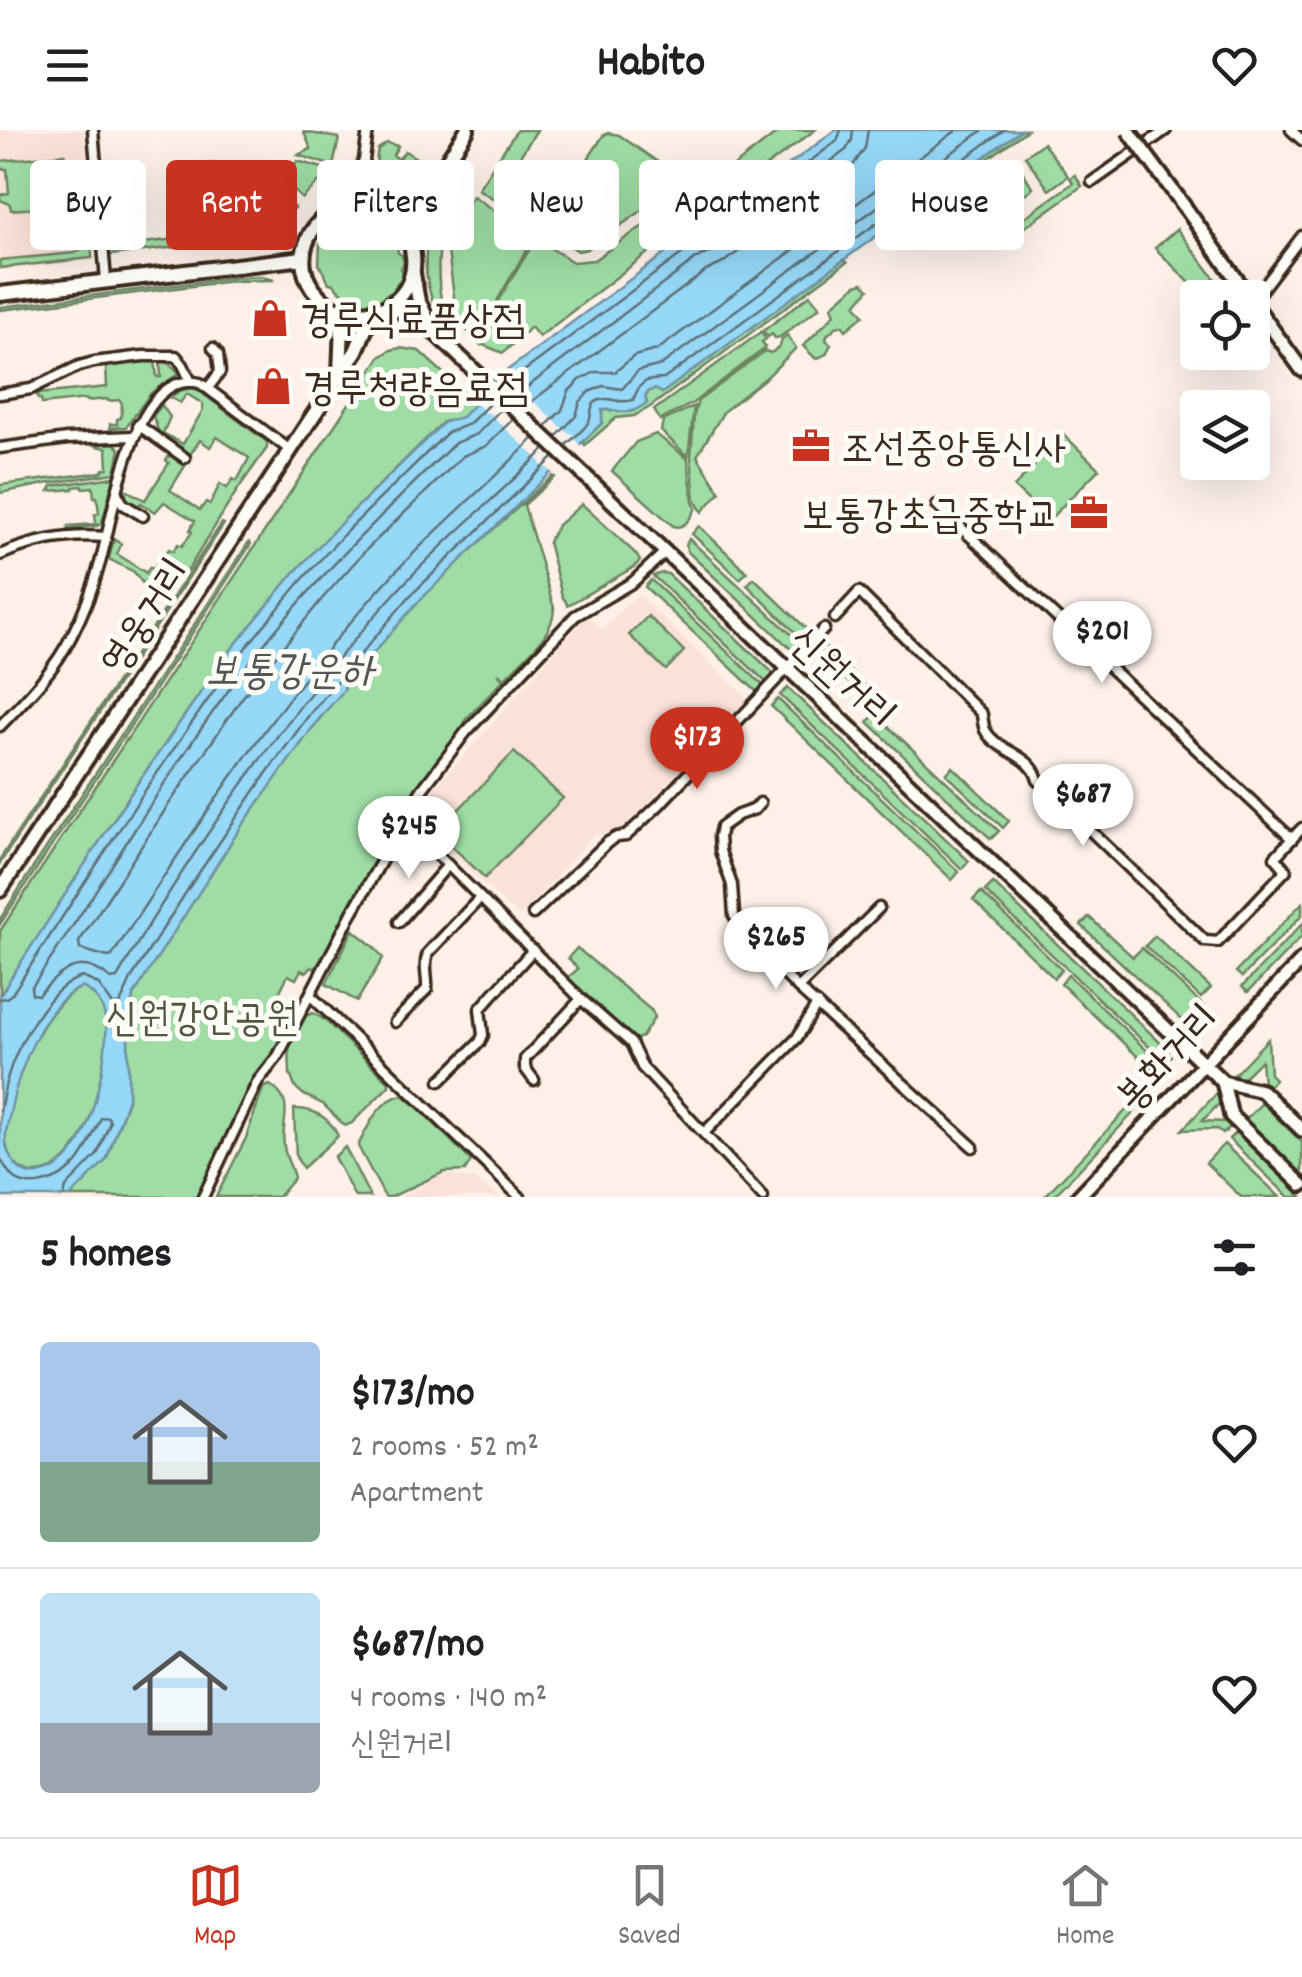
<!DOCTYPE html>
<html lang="en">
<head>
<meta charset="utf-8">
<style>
  body { margin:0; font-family:Dekko,"Poor Story",sans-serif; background:#f2f2f2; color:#202124; height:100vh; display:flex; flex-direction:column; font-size:38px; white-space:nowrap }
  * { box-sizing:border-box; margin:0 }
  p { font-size:32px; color:#757577 }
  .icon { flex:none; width:55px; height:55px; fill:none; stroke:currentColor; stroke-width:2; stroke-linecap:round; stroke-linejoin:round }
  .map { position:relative; height:1067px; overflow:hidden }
  .drawer { display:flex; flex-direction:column; background:#fff; flex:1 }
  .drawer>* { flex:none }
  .guide { position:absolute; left:30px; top:30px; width:1242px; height:90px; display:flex; gap:20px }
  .tools { position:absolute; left:1180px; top:150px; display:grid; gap:20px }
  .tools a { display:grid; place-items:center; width:90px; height:90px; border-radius:10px; background:#fff; box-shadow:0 10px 40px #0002; font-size:50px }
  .price { position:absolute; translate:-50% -85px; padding:0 22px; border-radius:35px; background:#fff; color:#222; font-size:32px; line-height:65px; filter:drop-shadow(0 2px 5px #0008) }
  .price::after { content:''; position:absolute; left:50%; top:60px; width:30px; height:22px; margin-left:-15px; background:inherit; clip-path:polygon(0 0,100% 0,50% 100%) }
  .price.selected { background:#c8321e; color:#fff }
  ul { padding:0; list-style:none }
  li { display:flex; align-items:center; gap:30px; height:250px; padding:0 40px }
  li+li { border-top:2px solid #e0e0e0 }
  li span { display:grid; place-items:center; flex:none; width:280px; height:200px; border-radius:10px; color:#555 }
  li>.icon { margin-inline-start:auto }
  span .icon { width:120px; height:120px; fill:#fffc; stroke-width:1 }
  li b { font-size:42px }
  h2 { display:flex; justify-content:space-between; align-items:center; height:120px; padding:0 40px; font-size:42px }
  .pill { padding:0 35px; border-radius:10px; background:#fff; box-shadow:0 10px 40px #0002; font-size:35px; line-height:90px }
  .pill.selected { background:#c8321e; color:#fff }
  header { display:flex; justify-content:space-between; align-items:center; height:130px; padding:0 40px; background:#fff; font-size:45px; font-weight:800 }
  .menu { display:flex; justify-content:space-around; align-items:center; height:140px; border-top:2px solid #e0e0e0; background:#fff; font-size:28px; color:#757577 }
  .menu a { display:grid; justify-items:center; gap:5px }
  .menu .selected { color:#c8321e }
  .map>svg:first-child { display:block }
  .built { fill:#fbe2d9 }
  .green { fill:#9fdda5; stroke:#6d8462; stroke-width:2.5 }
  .water { fill:#96d8f8; stroke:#7292a1; stroke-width:2.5; fill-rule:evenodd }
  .pier { fill:#fcf0e9 }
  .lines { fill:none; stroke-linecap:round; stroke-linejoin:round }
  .shore { stroke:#5f7075; stroke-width:2.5 }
  .street-casing { stroke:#3b2a1e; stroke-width:15 }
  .secondary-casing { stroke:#3b2a1e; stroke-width:19 }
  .primary-casing { stroke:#3b2a1e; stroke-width:20 }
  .street { stroke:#fdfcf7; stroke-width:8 }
  .secondary { stroke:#fdfcf7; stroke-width:11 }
  .primary { stroke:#fdfcf7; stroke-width:12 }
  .secondary-bridge-casing { stroke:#3b2a1e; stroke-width:19; stroke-linecap:butt }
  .secondary-bridge { stroke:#fdfcf7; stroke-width:11 }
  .labels { text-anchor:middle; stroke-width:10; stroke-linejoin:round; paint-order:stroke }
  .poi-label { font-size:40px; fill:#3b2a1e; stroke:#fdfcf7; text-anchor:start }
  .street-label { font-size:40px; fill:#3b2a1e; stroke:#fdfcf7 }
  .park-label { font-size:40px; fill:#545740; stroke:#fdfcf7 }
  .water-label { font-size:42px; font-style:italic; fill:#525654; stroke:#fdfcf7 }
</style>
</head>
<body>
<header><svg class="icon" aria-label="menu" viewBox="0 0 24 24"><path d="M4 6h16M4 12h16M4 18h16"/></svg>Habito<svg class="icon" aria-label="heart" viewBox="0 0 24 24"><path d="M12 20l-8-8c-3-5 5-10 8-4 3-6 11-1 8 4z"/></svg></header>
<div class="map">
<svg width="1302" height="1067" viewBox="0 0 1302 1067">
  <rect width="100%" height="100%" fill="#fcf0e9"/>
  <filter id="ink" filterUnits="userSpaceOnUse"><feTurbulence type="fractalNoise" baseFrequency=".01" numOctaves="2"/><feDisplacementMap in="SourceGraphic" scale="20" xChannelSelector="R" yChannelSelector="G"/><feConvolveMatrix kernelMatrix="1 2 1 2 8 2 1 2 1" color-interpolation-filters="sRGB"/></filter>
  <g filter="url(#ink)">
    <g class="built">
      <polygon points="0,0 84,0 94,130 0,140"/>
      <polygon points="638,464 748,569 622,700 594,705 519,787 411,685 587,486 602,499"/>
      <polygon points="443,1044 474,1049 501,1067 400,1067"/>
    </g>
    <g class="green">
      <polygon points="517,0 537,0 500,57 546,87 540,97 478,59"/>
      <polygon points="781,0 815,0 733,61 721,46"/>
      <polygon points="1021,0 1027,0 880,108 878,105"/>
      <polygon points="304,2 339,8 333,36 298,25 311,19"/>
      <polygon points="608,3 619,5 672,42 676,51 670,61 587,119 578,121 543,98 603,6"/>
      <path d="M 387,13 L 398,16 L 393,25 L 399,29 L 405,21 L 424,33 L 408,52 C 378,62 373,45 378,19 Z"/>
      <polygon points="1043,13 1068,46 1049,60 1025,26"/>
      <polygon points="65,24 66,36 56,37 57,53 67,53 68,63 36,66 36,78 11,80 10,74 0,70 0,65 9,63 7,39 0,39 0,31"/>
      <polygon points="297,31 330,40 302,69 285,52"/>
      <polygon points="217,33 218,41 208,55 177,58 176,36"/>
      <polygon points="1022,41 1033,58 1007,77 996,60"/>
      <polygon points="1075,45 1082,56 995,119 990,112 1073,53 1070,48"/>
      <polygon points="702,55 709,65 704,69 706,72 678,90 684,95 539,207 531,197 503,223 483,215 499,169 536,109 573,132 594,130"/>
      <polygon points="978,55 1005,92 982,108 955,71"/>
      <polygon points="277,61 295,78 265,101 250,106 247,89 251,76 265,70"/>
      <polygon points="473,66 534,107 498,169 481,215 457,190 448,121 452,96"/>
      <path d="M 442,70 L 451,76 C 436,106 436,148 443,180 L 438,184 C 420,147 422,104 442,70 Z"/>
      <path d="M 352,89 L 375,94 C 378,100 392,109 397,115 L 398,123 L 402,125 L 404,133 L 401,138 L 403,143 L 401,150 L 397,153 L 393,162 L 385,165 L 381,171 L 372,170 L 367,174 L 350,170 L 347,165 C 337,160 341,163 334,154 L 329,153 L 319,134 L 320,113 L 325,110 L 324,105 L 329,100 L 335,98 L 337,93 Z"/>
      <polygon points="1177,99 1229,167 1204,167 1155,118"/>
      <polygon points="243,101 243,109 110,125 109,117"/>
      <polygon points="91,107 92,128 0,138 0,130 75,123 80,120 81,108"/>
      <path d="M 844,129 L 847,132 L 650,277 L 634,286 L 616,288 L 585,315 L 583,312 L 602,293 L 602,280 C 627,280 634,291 649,261 L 655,259 L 663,262 Z"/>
      <polygon points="261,146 274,150 232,151 0,180 0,177 232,148"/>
      <polygon points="863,153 869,159 856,175 864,185 846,200 842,195 836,197 827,205 826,210 831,214 826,224 816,229 803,216 835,184 832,176 856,155"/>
      <polygon points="810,165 820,177 780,207 775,208 772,204 768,207 763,201"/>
      <polygon points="761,202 766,209 762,212 765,216 764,219 693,273 660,290 654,280"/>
      <polygon points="787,205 796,218 768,246 724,281 697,326 720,362 702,382 695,370 691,326 694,285 698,271 765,221 771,223 780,216 782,209"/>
      <polygon points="400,218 419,221 476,273 462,288 443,292 337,397 293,444 226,526 135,657 0,866 0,801 380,227 391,220"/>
      <polygon points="163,229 180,243 151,263 126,297 110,298 110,294 117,294 117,289 121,288 122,274 120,270 108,271 107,269 87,271 86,269 42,274 41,269 38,269 37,264 107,257 106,236 155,230 157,247 161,247 160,230"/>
      <path d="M 191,258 L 198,260 L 259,306 L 267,312 L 267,318 L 238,359 L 183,448 L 169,442 L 149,456 L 144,455 L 134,442 L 109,429 L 114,409 L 121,414 L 117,424 L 146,443 L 150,437 L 153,439 L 169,419 L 173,421 L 178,414 L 182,416 L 192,402 L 190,400 L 195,391 L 164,372 L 155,382 L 141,373 L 137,377 C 130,372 123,369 126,360 L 145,370 L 169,333 L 166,330 L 169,325 L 185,336 L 170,360 L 200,380 L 206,372 L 210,374 L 220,354 L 227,358 L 233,349 L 237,351 L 249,328 L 217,307 L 210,317 L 200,310 L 190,325 L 160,306 L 153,286 L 162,275 L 170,287 L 163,303 L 183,314 L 203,280 L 203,274 L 187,264 L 180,273 L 171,268 L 179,261 Z"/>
      <polygon points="694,276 688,327 661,301 663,291"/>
      <path d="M 656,304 L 688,329 L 693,372 L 696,378 C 691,387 685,400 673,396 L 612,341 L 636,312 Z"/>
      <polygon points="1064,305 1099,339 1049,390 1014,357"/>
      <polygon points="95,313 114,313 120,319 115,343 50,353 0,363 0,355 102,342 103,339 108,338 107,318 96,316"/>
      <path d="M 553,346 L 555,347 L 524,375 L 554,478 C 554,506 523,528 505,548 L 498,543 L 503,550 L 465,590 L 464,595 L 402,688 L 316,839 L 312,837 L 306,842 L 301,840 L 296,849 L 288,845 L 274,873 L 291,883 L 281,911 L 254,948 L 198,1067 L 70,1067 L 106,1030 L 128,970 L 128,892 L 133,866 C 215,727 307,594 414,477 C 457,430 506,388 553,346 Z"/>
      <polygon points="114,347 102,393 97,396 68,399 68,396 96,394 95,384 99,383 97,367 94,367 93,357 83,358 82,356 73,357 73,359 49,361 52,356"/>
      <polygon points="582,374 636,424 640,431 634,437 568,475 562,466 548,412 558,395"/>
      <polygon points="222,393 224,394 0,733 0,729"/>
      <polygon points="699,396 747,442 740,449 692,404"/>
      <polygon points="689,409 804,516 798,521 792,520 688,422 686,415"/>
      <polygon points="249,412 251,414 0,794 0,789 25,750"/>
      <polygon points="662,443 668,444 772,542 773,547 768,554 653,446"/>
      <polygon points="754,448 813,505 806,513 747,455"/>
      <polygon points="651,450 765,557 759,564 645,457"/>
      <polygon points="648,486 684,521 666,540 629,505"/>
      <polygon points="821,513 878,568 871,574 815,520"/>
      <polygon points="788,558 969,731 962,739 780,565"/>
      <polygon points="778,569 959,742 952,750 771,576"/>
      <polygon points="875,584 999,701 991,709 868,592"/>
      <polygon points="514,622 563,668 485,748 437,702"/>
      <polygon points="953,637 1009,691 1003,698 946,644"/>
      <polygon points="993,753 1165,917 1171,926 1165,932 985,761"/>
      <polygon points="981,762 1062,840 1054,848 973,770"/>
      <polygon points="1302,773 1302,785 1242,847 1236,842"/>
      <polygon points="1089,787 1133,827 1142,818 1211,883 1194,901 1081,795"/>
      <polygon points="1302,794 1302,806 1248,862 1242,857"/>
      <polygon points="353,800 374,817 383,828 357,871 326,854"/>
      <polygon points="1155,806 1211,858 1201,868 1145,816"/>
      <polygon points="577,818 652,881 654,888 642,907 635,910 567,848 578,839 568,828"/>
      <polygon points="1068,845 1162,935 1155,943 1061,854"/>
      <path d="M 82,857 C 94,863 104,873 106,886 C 112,925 94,997 68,1026 C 41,1056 6,1045 5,1004 C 9,986 11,966 18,948 C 28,919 53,869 82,857 Z"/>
      <polygon points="313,883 325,890 389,952 389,956 352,993 345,996 323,974 304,965 295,957 290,944 289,915 305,886"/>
      <polygon points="1268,909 1270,944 1275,949 1267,958 1263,954 1261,930 1239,952 1233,946"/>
      <path d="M 270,955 C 297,973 280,990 284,1016 C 285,1028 292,1037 294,1048 L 278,1067 L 216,1067 L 246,1008 L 263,958 Z"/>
      <polygon points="1218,962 1224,969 1202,991 1226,992 1231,996 1223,1004 1217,999 1182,1000"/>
      <path d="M 402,965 L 416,975 L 471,1031 L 465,1041 L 444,1042 L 391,1067 L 385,1067 L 358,1016 C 368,996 379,970 402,965 Z"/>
      <polygon points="1133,973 1138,978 1053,1067 1044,1067"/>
      <polygon points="1262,973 1302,1012 1302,1044 1244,991"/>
      <path d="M 294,979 C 314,978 330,988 338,1006 L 303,1038 L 296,1027 Z"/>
      <polygon points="1236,1002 1302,1067 1289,1067 1229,1009"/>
      <polygon points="1224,1014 1280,1067 1241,1067 1206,1033"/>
      <polygon points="345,1017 370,1067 355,1067 334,1027"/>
    </g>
    <path class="water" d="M 836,0 L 1021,0 L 662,263 L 655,259 L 649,261 L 645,266 L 647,273 C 622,290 623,278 602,280 L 602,293 L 416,474 L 344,557 L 345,559 L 318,590 L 239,700 L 133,866 L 128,892 L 128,969 L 106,1030 L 70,1067 L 0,1067 L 0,866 L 10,849 L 135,657 L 226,526 L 293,444 L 337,397 L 444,292 L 462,287 L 505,242 L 697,100 L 700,104 L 766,57 L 764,53 ZM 82,857 C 114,872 107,910 102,939 C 95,975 83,1036 38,1044 C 23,1046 15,1036 9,1024 C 2,1009 8,994 11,979 C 18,942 44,872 82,857 Z"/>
    <polygon class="pier" points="500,240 510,249 512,247 517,252 515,254 569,304 571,303 576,307 574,309 584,319 556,346 546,337 544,339 540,334 541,332 488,282 485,283 473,269"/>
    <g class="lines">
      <g class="shore">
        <polyline points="504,258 512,250 695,114 707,111 771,65 777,56 837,11 841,0"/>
        <polyline points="514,267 700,126 713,122 778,76 788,63 846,20 852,10 853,0"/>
        <polyline points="524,277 706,141 721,134 786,88 799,73 854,34 865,18 868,0"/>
        <path d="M 502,278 L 477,304 L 455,313 C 380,386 306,458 243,541 C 166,642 104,754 31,858 L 32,864 L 38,865 C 63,840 79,822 111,849 L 117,848 C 196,713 292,577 397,461 C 443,411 497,367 545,319"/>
        <path d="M 513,289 L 486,316 L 463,326 L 364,422 L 322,469 L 242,568 L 167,677 L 79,812 L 80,819 L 108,827 L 112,826 C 197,694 280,568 386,452 C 432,401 486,357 534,308"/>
        <polyline points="545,297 562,280 569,261 580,250 595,242 615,242 634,226 657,220 957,0"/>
        <polyline points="556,307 576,286 580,272 589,262 603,256 622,259 638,241 661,235 983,0"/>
        <path d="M 565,316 C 572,309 585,300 589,291 C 593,283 588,274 600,270 C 611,266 619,275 633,270 C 641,250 644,250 664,249 L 1004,0"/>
        <polyline points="0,869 6,868 12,864 144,662 234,532 301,451 344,404 448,302 469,294 493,270"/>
        <path d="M 0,981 C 2,971 4,960 7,949 C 16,917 48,856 82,847 L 98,854 L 113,875 L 120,874 L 132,847 L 192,753 L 266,644 L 309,585 L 409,467 L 554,327"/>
        <path d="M 0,1028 C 4,1034 8,1043 14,1048 C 31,1062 59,1050 73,1037 C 86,1024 93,1004 101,988 L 108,987 L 110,992 L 97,1025 L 66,1057 L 64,1067"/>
      </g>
      <g class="street-casing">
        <g id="street">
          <polyline points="93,0 106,150"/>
          <polyline points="368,0 364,30 373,76"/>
          <polyline points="1291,0 1302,10"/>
          <polyline points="1092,52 1166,0"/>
          <polyline points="335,77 348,62 362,34"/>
          <polyline points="1253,171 1302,106"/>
          <polyline points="208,258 220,242 218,224 213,218"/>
          <polyline points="0,264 31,259 79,236 94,232 143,226 176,226 183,235 190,250"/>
          <polyline points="138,295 185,328"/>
          <polyline points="0,318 67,309 133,306"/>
          <polyline points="118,365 123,374 143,386"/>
          <polyline points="937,375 1292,709"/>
          <path d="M 0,425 C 34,410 70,404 106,407"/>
          <path d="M 835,488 L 859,462 L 982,584 C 982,586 984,599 985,600 C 998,623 1031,623 1038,650 L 1205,811 L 1218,812 L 1286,740 L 1275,727 L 1302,698"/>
          <path d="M 0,596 C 27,568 55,540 72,505 C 84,482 93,458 100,433 C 113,389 132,236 200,253 L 290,320"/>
          <polyline points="760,673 755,679 738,685 721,697 719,706 720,721 732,755 734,786 752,805 761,821 798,858 973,1017"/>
          <polyline points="403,690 581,869 631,913 642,937 763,1067"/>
          <polyline points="533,784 608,712 617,707 626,706 659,675 824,499"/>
          <polyline points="399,792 448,735"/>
          <polyline points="798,858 879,778"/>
          <polyline points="310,865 520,1067"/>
          <path d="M 395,892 L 427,859 C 428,846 423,836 428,823 L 480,768"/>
          <polyline points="534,950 525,938 525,929 581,869"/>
          <polyline points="440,951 480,912 483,905 480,879 533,820"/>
          <polyline points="705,1002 797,908 817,874"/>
          <polyline points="203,1067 258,951 278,926 352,783 421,661 466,602 575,486 633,452 665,422"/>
        </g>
      </g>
      <g class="secondary-casing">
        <g id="secondary">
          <polyline points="1187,80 1250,168"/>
          <polyline points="413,141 418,169 432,198"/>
          <polyline points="1252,171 1302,240"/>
          <polyline points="389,176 413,187 438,206 1223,952 1262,961 1302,1000"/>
          <polyline points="1223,952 1231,986 1302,1055"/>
          <polyline points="1078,1067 1302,830"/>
        </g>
      </g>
      <g class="primary-casing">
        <g id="primary">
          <path d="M 355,74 C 428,75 436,181 359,183 C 343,184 328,177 318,165 C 285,130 312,80 355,74 Z"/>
          <polyline points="404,98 467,0"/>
          <polyline points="0,164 303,128"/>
          <polyline points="330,178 342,194 340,244"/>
          <polyline points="0,760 340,245 356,221 373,181"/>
        </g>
      </g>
      <use href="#street" class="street"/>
      <use href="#secondary" class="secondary"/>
      <use href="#primary" class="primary"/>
      <g class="secondary-bridge-casing">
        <polyline id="secondary-bridge" points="1128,0 1187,80"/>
      </g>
      <use href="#secondary-bridge" class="secondary-bridge"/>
    </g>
  </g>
  <defs>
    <g id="shop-bare" transform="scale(3)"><path d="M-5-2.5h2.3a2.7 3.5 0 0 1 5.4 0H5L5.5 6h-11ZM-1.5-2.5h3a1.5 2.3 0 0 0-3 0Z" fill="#c8321e" stroke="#fdfcf7" stroke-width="2.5" paint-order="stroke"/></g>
    <g id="office-bare" transform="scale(3)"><path d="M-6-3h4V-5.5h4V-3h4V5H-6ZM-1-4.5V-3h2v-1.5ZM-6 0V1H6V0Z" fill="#c8321e" stroke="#fdfcf7" stroke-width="2.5" paint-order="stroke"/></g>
  </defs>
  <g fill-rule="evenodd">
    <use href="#shop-bare" x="270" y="188"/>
    <use href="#shop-bare" x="273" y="256"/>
    <use href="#office-bare" x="811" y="316"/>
    <use href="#office-bare" x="1089" y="383"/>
  </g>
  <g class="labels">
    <g class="poi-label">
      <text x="300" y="202">경루식료품상점</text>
      <text x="303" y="270">경루청량음료점</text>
      <text x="841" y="330">조선중앙통신사</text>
      <text x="1059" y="397" text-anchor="end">보통강초급중학교</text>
    </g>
    <g class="street-label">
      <text transform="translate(143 485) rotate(-57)" y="14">영웅거리</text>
      <text transform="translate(844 546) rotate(43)" y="14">신원거리</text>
      <text transform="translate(1166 926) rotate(-47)" y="14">봉화거리</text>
    </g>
    <g class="park-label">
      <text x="202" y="900">신원강안공원</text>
    </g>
    <g class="water-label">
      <text x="290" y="553">보통강운하</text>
    </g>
  </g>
</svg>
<div class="tools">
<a><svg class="icon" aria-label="locate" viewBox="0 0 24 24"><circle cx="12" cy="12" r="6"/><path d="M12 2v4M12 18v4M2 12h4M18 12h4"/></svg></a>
<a><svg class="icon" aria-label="layers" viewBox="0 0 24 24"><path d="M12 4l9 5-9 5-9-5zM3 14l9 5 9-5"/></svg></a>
</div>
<b class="price" style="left:1102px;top:556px">$201</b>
<b class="price selected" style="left:697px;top:662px">$173</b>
<b class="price" style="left:1083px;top:719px">$687</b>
<b class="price" style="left:409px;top:751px">$245</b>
<b class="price" style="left:776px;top:862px">$265</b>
<div class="guide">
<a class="pill">Buy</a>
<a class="pill selected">Rent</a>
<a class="pill">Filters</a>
<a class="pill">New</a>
<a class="pill">Apartment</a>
<a class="pill">House</a>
</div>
</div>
<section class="drawer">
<h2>5 homes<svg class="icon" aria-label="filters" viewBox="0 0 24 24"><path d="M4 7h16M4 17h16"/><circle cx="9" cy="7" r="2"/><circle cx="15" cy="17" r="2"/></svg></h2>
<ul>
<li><span style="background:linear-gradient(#a9c7e8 60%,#7fa58c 0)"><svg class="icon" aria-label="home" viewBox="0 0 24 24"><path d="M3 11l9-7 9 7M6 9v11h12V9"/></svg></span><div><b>$173/mo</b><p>2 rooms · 52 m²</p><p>Apartment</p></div><svg class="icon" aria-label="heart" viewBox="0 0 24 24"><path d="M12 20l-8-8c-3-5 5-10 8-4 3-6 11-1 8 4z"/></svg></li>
<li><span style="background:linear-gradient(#bfe0f5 65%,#9aa5b1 0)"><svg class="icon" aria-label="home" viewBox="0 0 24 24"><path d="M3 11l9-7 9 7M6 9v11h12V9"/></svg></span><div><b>$687/mo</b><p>4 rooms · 140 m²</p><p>신원거리</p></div><svg class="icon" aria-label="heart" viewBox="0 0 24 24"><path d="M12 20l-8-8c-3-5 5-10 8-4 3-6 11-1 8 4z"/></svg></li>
</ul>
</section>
<nav class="menu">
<a class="selected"><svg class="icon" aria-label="map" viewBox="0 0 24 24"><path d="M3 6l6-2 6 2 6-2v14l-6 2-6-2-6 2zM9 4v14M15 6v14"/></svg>Map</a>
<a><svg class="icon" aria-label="saved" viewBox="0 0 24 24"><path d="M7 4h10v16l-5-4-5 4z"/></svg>Saved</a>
<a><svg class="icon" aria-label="home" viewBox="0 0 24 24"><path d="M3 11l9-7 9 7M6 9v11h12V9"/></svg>Home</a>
</nav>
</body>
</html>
